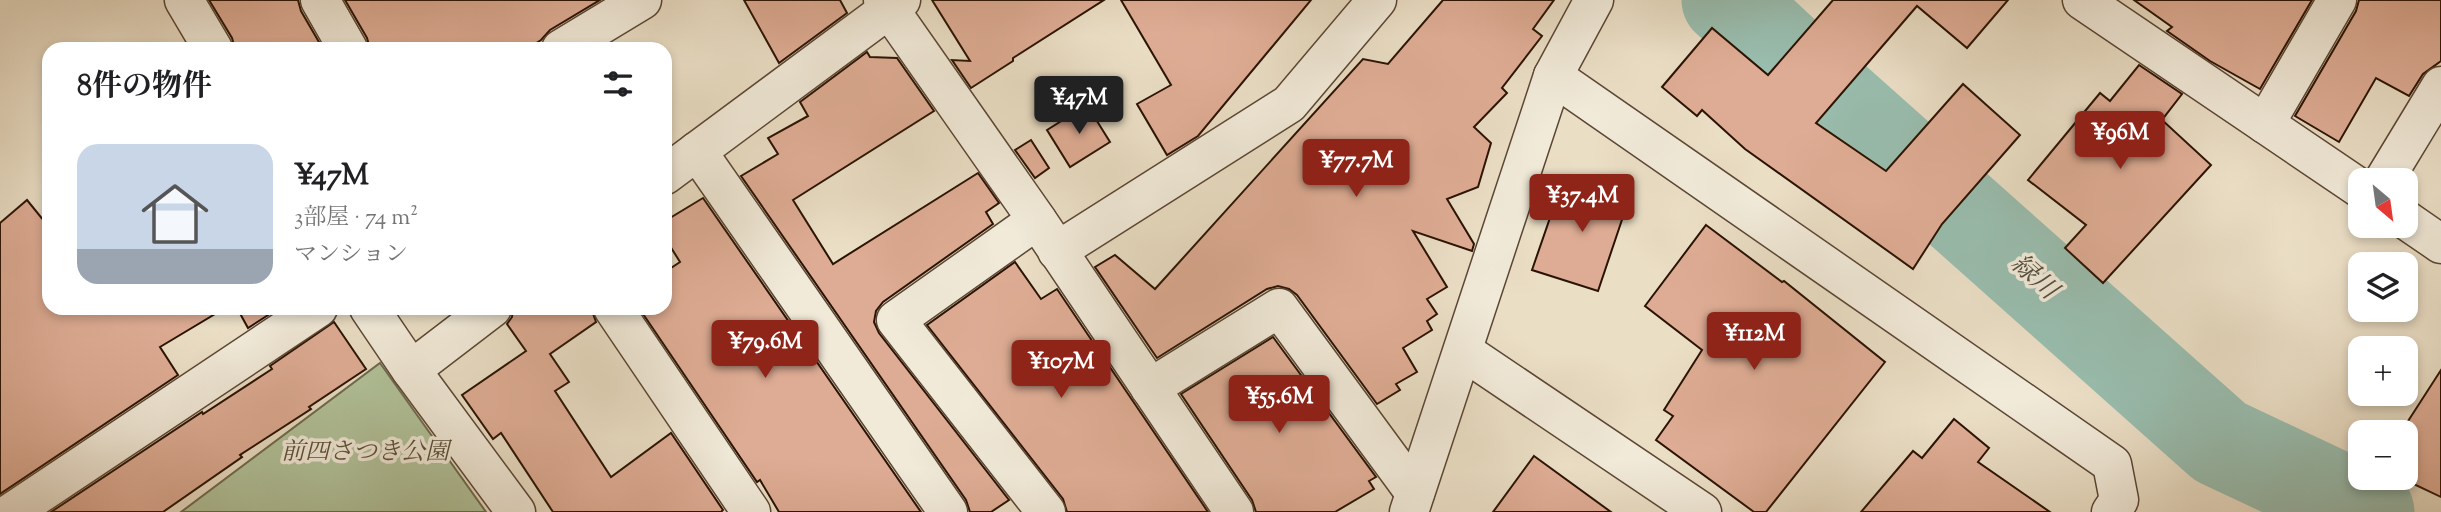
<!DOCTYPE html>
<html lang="ja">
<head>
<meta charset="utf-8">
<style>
  body { margin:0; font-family:"Sorts Mill Goudy","Noto Serif JP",serif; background:#f6f6f6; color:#202124; height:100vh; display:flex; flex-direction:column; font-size:26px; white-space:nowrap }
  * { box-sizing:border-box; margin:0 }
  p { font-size:23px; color:#757577 }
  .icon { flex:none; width:38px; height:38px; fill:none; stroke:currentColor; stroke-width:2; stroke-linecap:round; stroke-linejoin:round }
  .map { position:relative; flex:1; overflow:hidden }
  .side { position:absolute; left:42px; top:42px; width:630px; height:273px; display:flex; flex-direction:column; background:#fff; border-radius:21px; box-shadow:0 4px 10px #0003 }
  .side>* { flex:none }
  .needle { width:46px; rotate:151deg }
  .fabs { position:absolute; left:2348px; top:168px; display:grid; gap:14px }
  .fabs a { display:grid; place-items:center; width:70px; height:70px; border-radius:14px; background:#fff; box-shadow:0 4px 10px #0003; font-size:35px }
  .price { position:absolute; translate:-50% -60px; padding:0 16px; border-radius:7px; background:#8f2418; color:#fff; font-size:23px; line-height:46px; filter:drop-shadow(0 2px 4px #0008) }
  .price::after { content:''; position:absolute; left:50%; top:42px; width:21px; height:16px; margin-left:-10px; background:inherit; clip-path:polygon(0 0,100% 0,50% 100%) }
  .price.on { background:#222; color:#fff }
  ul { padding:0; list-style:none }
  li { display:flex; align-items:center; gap:21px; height:175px; padding:0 35px }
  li+li { border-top:2px solid #e0e0e0 }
  li span { display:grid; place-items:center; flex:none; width:196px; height:140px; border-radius:21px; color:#555 }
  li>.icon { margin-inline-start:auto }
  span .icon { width:84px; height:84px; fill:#fffc; stroke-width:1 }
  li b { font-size:30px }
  h2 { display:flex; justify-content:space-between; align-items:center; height:84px; padding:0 35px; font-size:30px }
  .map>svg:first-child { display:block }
  .green { fill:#b1c29a; stroke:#6e6a4e; stroke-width:2 }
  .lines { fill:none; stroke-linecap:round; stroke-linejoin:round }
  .river { stroke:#99bdae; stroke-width:91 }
  .building { fill:#deac94; stroke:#2b1303; stroke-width:2 }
  .minor-casing { stroke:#5b4634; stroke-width:41 }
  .minor { stroke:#f1ead9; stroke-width:38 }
  .labels { text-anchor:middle; stroke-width:7; stroke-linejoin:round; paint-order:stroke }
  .park-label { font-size:24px; font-style:italic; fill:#5a5038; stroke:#f1ead9 }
  .water-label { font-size:26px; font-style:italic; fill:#524e3f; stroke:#f1ead9 }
</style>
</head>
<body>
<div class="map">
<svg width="2441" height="512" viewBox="0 0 2441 512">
  <rect width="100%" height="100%" fill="#eadec5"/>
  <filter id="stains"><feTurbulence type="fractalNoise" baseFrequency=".00286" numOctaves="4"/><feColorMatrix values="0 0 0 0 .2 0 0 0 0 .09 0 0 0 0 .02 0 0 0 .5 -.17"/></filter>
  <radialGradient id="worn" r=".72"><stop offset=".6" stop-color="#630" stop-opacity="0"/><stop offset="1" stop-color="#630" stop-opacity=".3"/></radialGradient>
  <polygon class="green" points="380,363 486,512 181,512"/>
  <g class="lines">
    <polyline class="river" points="1727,0 1809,76 2220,442 2369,512"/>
  </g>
  <g class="building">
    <polygon points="209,0 298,0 301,11 323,49 235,49 232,38"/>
    <polygon points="345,0 600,0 550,30 541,40 527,49 370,49 367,38"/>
    <polygon points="744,0 840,0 847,13 779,63"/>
    <polygon points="932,0 1104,0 1013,58 1013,61 971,88 952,60 970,61"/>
    <polygon points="1121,0 1311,0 1198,136 1167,155 1137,104 1171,85"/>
    <polygon points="1443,0 1554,0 1533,29 1542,36 1502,88 1507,93 1474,127 1491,143 1478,187 1447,199 1474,244 1472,251 1413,231 1447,287 1427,299 1437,314 1427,321 1432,330 1403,348 1417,372 1396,384 1400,390 1377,404 1297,295 1289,289 1278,286 1267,289 1157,358 1095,267 1115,255 1155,289 1363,59 1388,64"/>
    <polygon points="1833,0 2008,0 1967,48 1917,6 1816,123 1886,171 1963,84 2020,135 1942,224 1913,269 1745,149 1702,110 1697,116 1662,87 1712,28 1768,75"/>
    <polygon points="2134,0 2312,0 2260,89 2210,61 2167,31 2172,27"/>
    <polygon points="2359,0 2441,0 2441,61 2423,74 2409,96 2376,78 2339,142 2295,116 2356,11"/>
    <polygon points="867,52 870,57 897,58 934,111 793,200 833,264 978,173 999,203 986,212 993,224 883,302 876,311 874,322 879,333 1009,500 991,512 970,512 966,500 741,176 778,154 768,138 808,116 800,102"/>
    <polygon points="2139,65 2182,94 2162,120 2211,165 2103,283 2065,248 2086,225 2028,180 2100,93 2110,101"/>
    <polygon points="1087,105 1110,142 1070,167 1047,130"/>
    <polygon points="1031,140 1049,168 1035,178 1015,150"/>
    <polygon points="1584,178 1631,193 1598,291 1532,270 1561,186 1579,192"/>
    <polygon points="703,198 921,512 779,512 760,480 757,482 639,308 665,308 665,272 680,262 665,238 665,221"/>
    <polygon points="27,200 49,227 49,308 225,308 160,347 178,375 0,494 0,223"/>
    <polygon points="1706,225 1782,282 1784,281 1885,362 1766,512 1754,512 1656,440 1673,416 1664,410 1702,350 1645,306"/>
    <polygon points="1015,262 1041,299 1057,289 1208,512 1067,512 1063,499 927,325"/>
    <polygon points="237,308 279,308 248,328"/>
    <polygon points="513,308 591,308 596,322 550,354 569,382 555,391 611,477 671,433 723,510 721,512 553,512 501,433 493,439 462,395 526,351 507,324 512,317"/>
    <polygon points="334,322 366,369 309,407 311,409 240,455 242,457 163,512 51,512 202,412 203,414 272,369 270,366"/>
    <polygon points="1273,337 1376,477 1369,481 1374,489 1335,512 1256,512 1252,500 1181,394"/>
    <polygon points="2441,370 2441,497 2401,478 2406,478 2406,432 2401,432"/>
    <polygon points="1954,419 1989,448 1978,462 2050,512 1861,512 1913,451 1922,458"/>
    <polygon points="1534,456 1611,512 1493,512"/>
  </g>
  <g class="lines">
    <g class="minor-casing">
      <g id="minor">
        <polyline points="184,0 213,49"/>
        <polyline points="320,0 348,49"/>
        <polyline points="883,0 1037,220 1234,512"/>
        <polyline points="2082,0 2361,189"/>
        <polyline points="561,49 642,0"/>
        <polyline points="1553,76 2112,464 2119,500 2111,512"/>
        <polyline points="2265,124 2337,0"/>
        <polyline points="697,151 948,512"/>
        <polyline points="665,175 901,0"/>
        <polyline points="2384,180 2441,86"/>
        <polyline points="1037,220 896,320 1046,512"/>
        <polyline points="2406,220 2441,244"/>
        <polyline points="1057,251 1289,104 1377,0"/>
        <polyline points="369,308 411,370 492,308"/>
        <polyline points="613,308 751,512"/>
        <polyline points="1463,351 1702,512"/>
        <polyline points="411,370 516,512"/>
        <polyline points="1150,388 1279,308 1415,493"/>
        <polyline points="12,512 318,308"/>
        <polyline points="1409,512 1553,76 1594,0"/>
      </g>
    </g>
    <use href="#minor" class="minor"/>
  </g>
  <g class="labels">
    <g class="park-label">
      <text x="365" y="459">前四さつき公園</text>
    </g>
    <g class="water-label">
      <text transform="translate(2035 276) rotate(42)" y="9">緑川</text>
    </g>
  </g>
  <rect width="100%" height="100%" filter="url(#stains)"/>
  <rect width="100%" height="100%" fill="url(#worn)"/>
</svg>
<div class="fabs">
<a><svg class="needle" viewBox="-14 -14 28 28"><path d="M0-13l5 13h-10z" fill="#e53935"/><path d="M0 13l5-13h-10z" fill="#757577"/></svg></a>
<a><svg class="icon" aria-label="layers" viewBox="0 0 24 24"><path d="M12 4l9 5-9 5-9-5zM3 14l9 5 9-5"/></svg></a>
<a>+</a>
<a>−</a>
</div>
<b class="price on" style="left:1079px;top:136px">¥47M</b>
<b class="price" style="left:2120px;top:171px">¥96M</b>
<b class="price" style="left:1356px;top:199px">¥77.7M</b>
<b class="price" style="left:1582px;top:234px">¥37.4M</b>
<b class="price" style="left:1754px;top:372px">¥112M</b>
<b class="price" style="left:765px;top:380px">¥79.6M</b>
<b class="price" style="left:1061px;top:400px">¥107M</b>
<b class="price" style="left:1279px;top:435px">¥55.6M</b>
<section class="side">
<h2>8件の物件<svg class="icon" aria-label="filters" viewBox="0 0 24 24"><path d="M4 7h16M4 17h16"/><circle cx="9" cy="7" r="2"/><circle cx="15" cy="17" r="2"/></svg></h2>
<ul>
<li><span style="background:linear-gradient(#c9d6e8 75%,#9aa5b1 0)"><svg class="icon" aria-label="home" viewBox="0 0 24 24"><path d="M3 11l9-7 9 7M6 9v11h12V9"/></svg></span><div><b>¥47M</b><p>3部屋 · 74 m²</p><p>マンション</p></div></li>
</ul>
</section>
</div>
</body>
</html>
